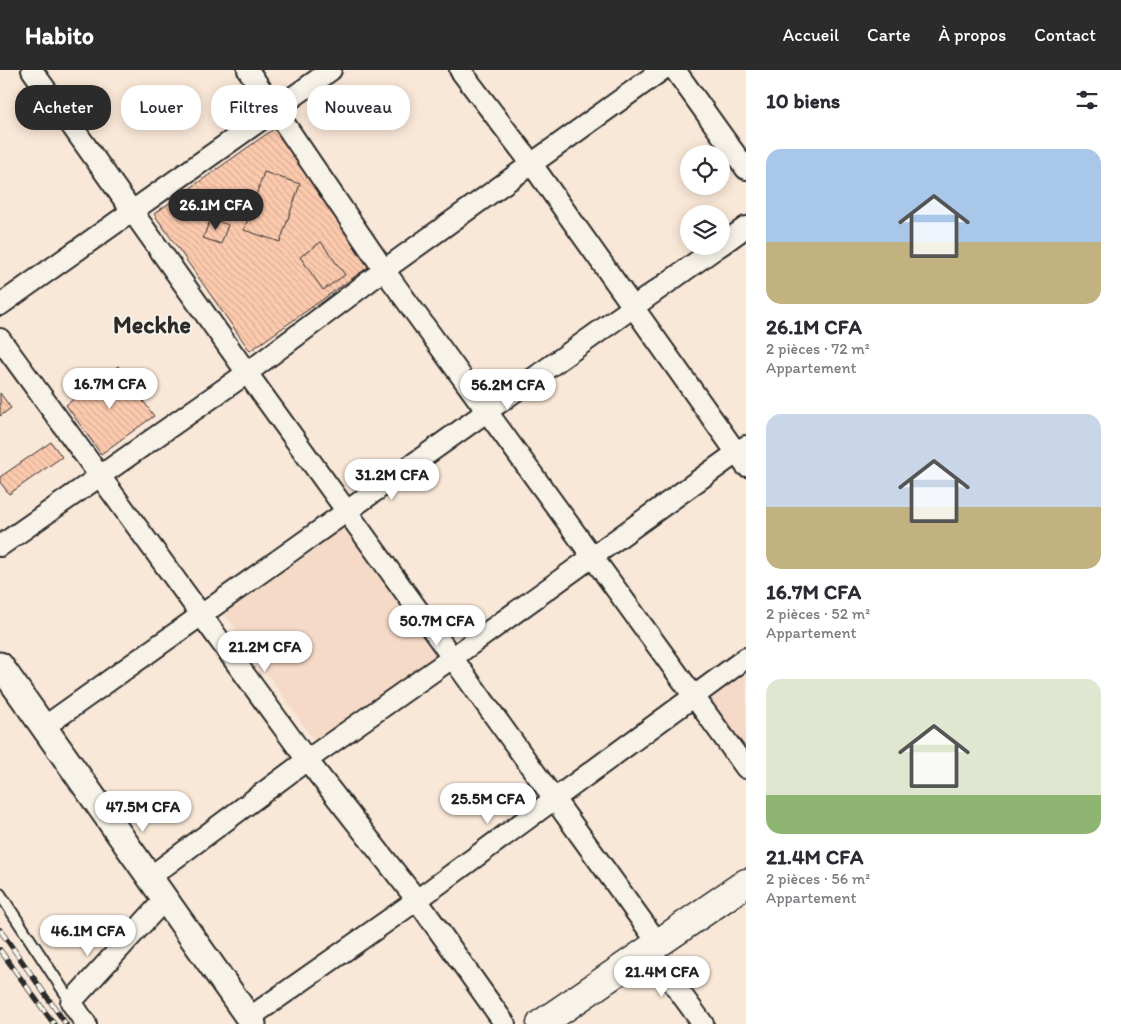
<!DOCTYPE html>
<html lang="fr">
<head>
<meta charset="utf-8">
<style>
  body { margin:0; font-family:Itim,sans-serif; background:#f2f2f3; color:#2b2b33; height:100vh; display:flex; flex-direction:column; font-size:19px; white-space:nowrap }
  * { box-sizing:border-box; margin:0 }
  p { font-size:16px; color:#7c7c81 }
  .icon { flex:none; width:28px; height:28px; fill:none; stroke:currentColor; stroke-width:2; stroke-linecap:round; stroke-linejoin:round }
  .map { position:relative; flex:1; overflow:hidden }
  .details { display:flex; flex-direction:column; background:#fff; width:375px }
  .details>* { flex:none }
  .hud { position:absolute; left:15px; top:15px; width:475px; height:45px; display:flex; gap:10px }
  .fabs { position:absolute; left:680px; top:75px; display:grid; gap:10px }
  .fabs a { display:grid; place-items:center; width:50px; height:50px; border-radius:50%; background:#fff; box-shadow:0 2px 12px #0003; font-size:25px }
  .price { position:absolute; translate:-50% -42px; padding:0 11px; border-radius:18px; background:#fff; color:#222; font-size:16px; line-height:32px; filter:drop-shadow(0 1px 2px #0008) }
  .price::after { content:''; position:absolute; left:50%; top:30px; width:15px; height:11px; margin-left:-8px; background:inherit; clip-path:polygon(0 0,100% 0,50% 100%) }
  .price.active { background:#2b2b2b; color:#fff }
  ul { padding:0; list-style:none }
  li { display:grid; align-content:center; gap:10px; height:265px; padding:0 20px }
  li span { display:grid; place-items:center; height:155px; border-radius:15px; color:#555 }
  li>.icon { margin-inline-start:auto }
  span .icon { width:90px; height:90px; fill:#fffc; stroke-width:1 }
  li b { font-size:21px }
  h2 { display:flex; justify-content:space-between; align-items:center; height:60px; padding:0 20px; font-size:21px }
  .tag { padding:0 18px; border-radius:20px; background:#fff; box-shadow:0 2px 12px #0003; font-size:18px; line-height:45px }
  .tag.active { background:#2b2b2b; color:#fff }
  header { display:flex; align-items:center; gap:30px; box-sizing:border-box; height:70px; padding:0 25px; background:#2b2b2b; color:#fff }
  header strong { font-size:24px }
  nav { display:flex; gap:28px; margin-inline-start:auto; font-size:18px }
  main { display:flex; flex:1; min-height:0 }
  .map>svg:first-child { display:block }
  .built { fill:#f6dac8 }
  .building { fill:url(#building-back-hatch); stroke:#2b2b2b }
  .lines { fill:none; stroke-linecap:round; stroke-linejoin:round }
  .service-casing { stroke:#2b2b2b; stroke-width:14 }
  .minor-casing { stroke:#2b2b2b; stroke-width:24 }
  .tertiary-casing { stroke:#2b2b2b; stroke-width:29 }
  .primary-casing { stroke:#2b2b2b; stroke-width:31 }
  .service { stroke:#f7f3e8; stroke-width:10 }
  .minor { stroke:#f7f3e8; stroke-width:20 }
  .tertiary { stroke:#f7f3e8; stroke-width:25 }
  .primary { stroke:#f7f3e8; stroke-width:28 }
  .rail-casing { stroke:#2b2b2b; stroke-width:5.5 }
  .rail { stroke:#f7f3e8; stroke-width:4; stroke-dasharray:11; stroke-linecap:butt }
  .labels { text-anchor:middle; stroke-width:4; stroke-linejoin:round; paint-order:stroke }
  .district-label { font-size:24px; font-weight:bold; fill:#2b2b2b; stroke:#f7f3e8 }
</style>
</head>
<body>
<header>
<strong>Habito</strong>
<nav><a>Accueil</a><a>Carte</a><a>À propos</a><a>Contact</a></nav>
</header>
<main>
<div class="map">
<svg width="746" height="954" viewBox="0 0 746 954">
  <defs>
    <pattern id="building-back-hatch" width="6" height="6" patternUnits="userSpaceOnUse" patternTransform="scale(1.25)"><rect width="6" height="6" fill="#fdcaae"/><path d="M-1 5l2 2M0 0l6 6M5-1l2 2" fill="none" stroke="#d9ae96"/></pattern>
  </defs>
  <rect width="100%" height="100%" fill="#f9e7d7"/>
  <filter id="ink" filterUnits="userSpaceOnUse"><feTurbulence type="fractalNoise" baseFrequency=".02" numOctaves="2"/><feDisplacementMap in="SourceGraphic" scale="10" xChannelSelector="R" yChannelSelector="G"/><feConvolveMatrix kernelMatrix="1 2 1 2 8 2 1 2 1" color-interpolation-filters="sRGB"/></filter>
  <g filter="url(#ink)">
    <g class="built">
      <polygon points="347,442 444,586 318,676 218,534"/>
      <polygon points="746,588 746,698 693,625"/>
    </g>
    <g class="building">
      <polygon points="275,58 371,195 250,281 154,144"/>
      <polygon points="264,102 300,114 280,172 244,160"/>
      <polygon points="211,148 228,155 221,174 203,168"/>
      <polygon points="321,172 345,205 323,220 300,187"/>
      <polygon points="118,296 154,346 101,384 66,335"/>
      <polygon points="0,323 11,338 0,346"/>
      <polygon points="51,372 62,387 9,424 0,412 0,407"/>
    </g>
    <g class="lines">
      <g class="service-casing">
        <polyline id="service" points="0,824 71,932"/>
      </g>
      <g class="minor-casing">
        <g id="minor">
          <polyline points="32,0 247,303 658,873"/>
          <polyline points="248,0 384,200 746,698"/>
          <polyline points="460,0 531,93 746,396"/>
          <polyline points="675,0 746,99"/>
          <polyline points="721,175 746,157"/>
          <polyline points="0,235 331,0"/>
          <polyline points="0,269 307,690 417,830 505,954"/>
          <polyline points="0,476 247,303 384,200 662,0"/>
          <polyline points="44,657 719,176"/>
          <polyline points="150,807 307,690 452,588 746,376"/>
          <polyline points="649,880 703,954"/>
          <polyline points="249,948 417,830 746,588"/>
          <polyline points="86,954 71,932 165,829"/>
        </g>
      </g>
      <g class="tertiary-casing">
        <polyline id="tertiary" points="0,595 253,954"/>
      </g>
      <g class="primary-casing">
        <polyline id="primary" points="541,954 746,813"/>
      </g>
      <use href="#service" class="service"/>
      <use href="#minor" class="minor"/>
      <use href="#tertiary" class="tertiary"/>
      <use href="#primary" class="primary"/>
      <g class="rail-casing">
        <g id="rail">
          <polyline points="0,860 66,954"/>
          <polyline points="0,880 54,954"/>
        </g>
      </g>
      <use href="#rail" class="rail"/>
    </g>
  </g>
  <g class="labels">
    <g class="district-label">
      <text x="152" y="263">Meckhe</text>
    </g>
  </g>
</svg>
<div class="fabs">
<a><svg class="icon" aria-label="locate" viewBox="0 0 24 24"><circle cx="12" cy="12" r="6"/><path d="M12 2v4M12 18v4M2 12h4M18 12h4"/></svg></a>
<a><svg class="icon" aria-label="layers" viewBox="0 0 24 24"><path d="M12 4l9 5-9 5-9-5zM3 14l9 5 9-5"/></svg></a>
</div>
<b class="price active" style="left:216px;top:161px">26.1M CFA</b>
<b class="price" style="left:110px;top:340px">16.7M CFA</b>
<b class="price" style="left:508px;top:341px">56.2M CFA</b>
<b class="price" style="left:392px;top:431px">31.2M CFA</b>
<b class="price" style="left:437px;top:577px">50.7M CFA</b>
<b class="price" style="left:265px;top:603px">21.2M CFA</b>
<b class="price" style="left:488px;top:755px">25.5M CFA</b>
<b class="price" style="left:143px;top:763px">47.5M CFA</b>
<b class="price" style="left:88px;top:887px">46.1M CFA</b>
<b class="price" style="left:662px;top:928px">21.4M CFA</b>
<div class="hud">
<a class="tag active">Acheter</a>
<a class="tag">Louer</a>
<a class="tag">Filtres</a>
<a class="tag">Nouveau</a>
</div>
</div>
<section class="details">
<h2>10 biens<svg class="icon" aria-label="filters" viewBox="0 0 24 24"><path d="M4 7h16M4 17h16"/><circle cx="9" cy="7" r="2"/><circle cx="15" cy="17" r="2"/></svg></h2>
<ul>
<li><span style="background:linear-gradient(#a9c7e8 60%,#c2b280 0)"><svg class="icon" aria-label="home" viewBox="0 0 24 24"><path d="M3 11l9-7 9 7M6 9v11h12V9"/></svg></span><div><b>26.1M CFA</b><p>2 pièces · 72 m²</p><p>Appartement</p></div></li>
<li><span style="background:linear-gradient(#c9d6e8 60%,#c2b280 0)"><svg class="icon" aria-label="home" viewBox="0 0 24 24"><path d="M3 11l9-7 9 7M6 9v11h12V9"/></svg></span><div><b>16.7M CFA</b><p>2 pièces · 52 m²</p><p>Appartement</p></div></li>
<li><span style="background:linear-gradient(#dfe7d0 75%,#8fb573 0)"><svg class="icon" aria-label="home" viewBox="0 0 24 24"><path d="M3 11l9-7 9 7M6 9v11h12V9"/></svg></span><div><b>21.4M CFA</b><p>2 pièces · 56 m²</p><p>Appartement</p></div></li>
</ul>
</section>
</main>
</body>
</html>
